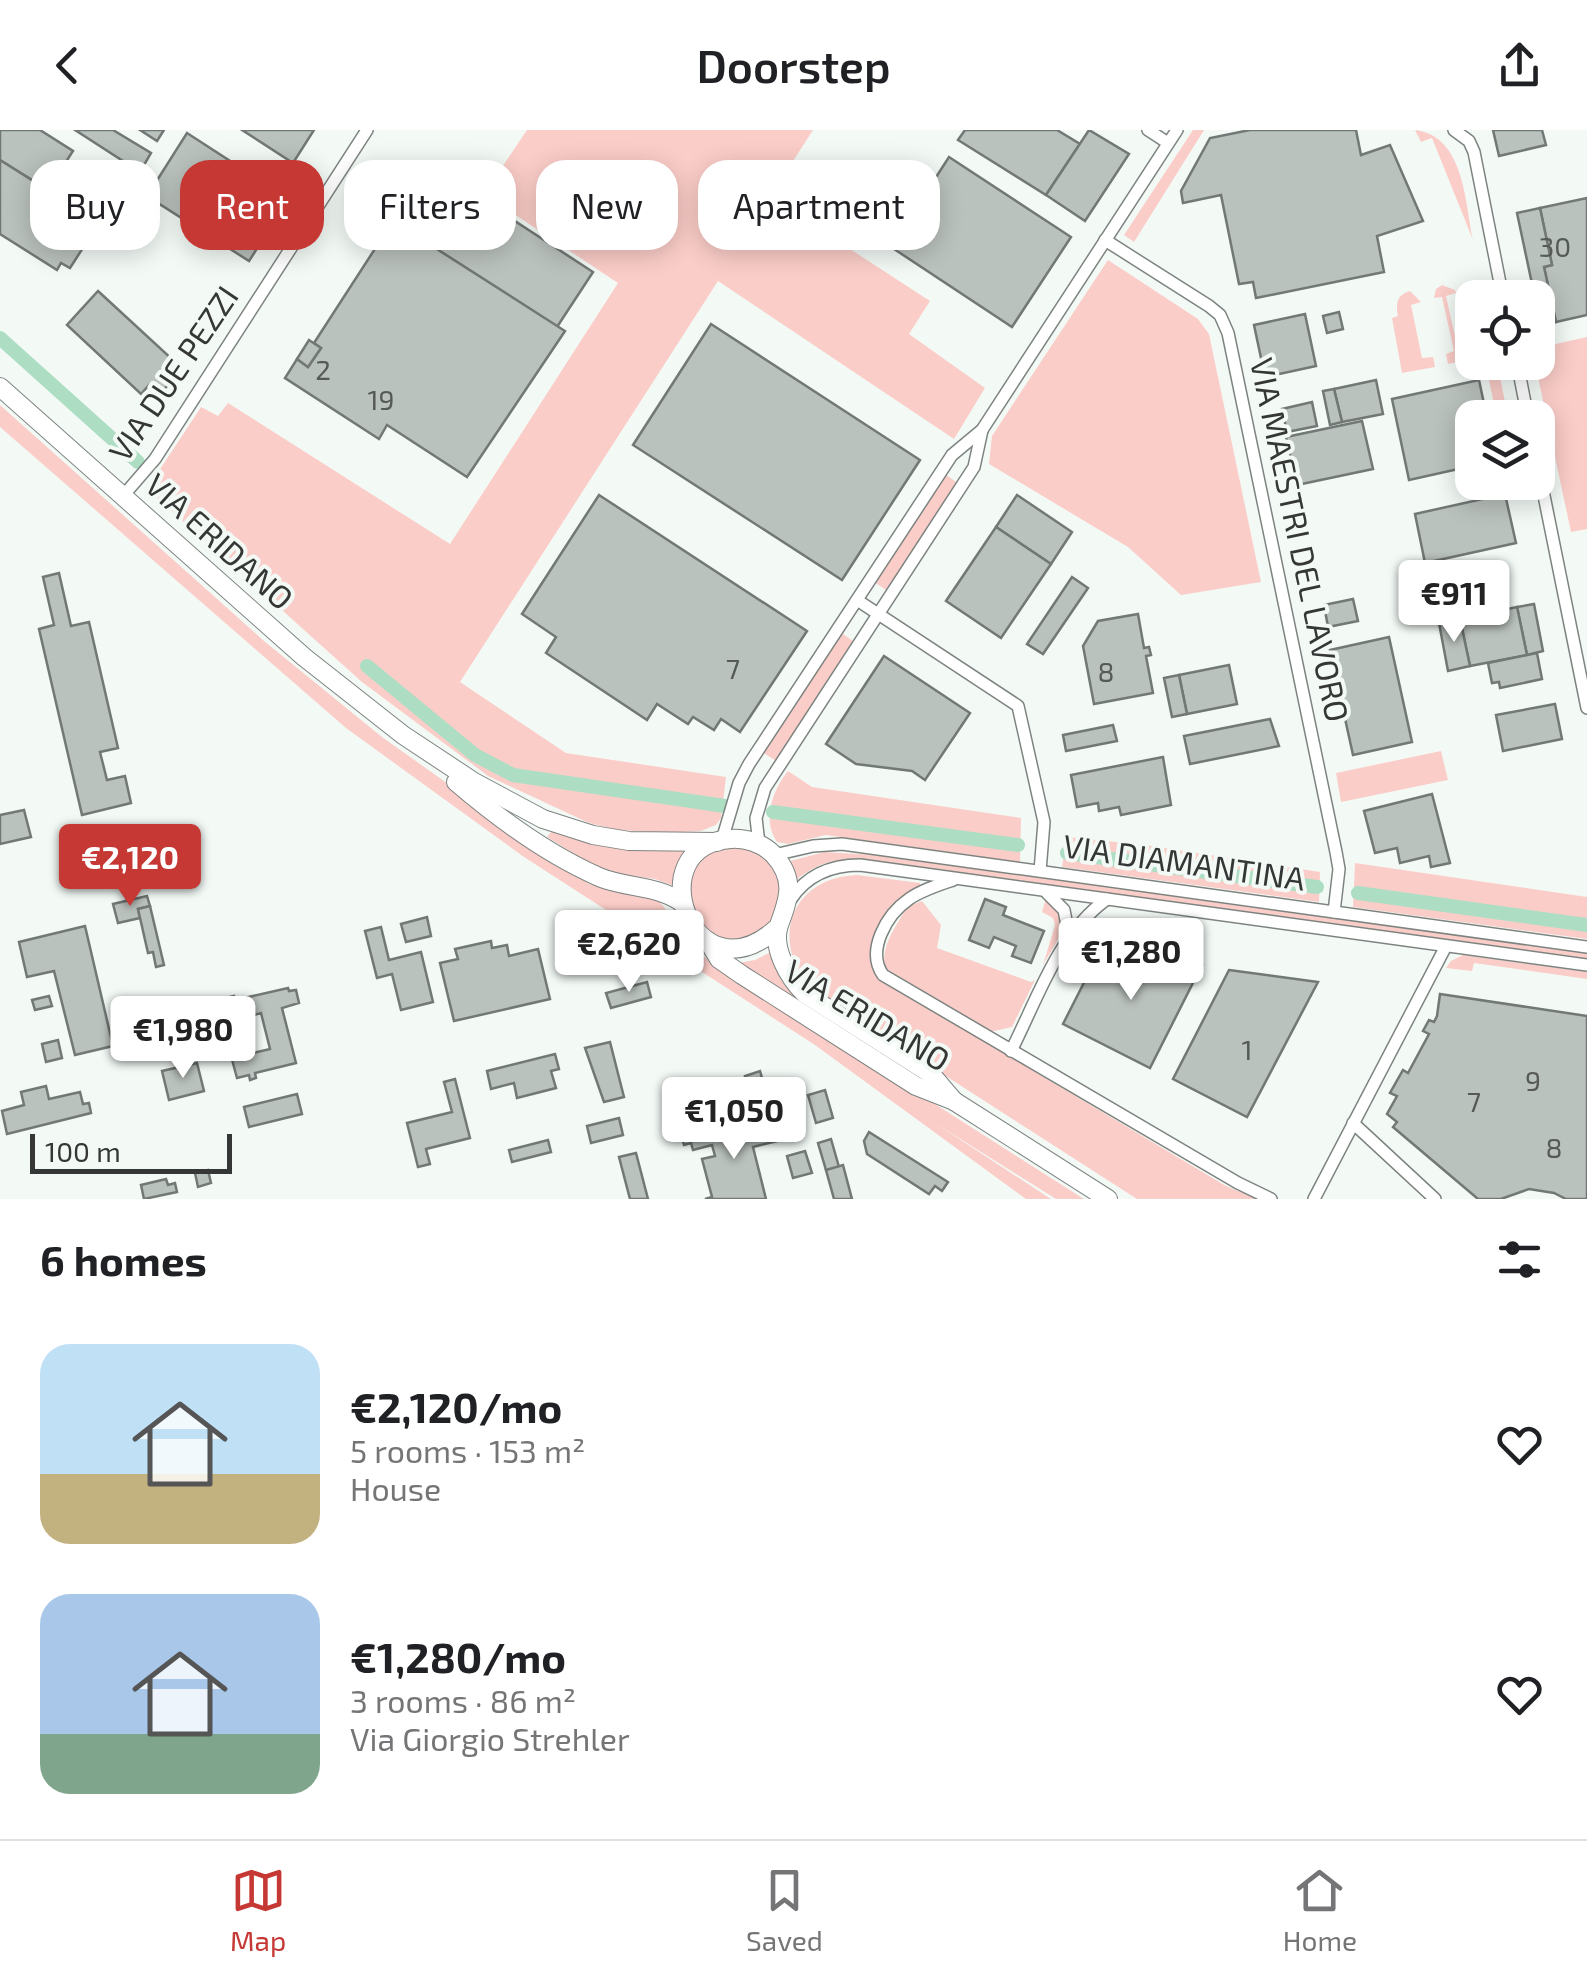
<!DOCTYPE html>
<html lang="en">
<head>
<meta charset="utf-8">
<style>
  body { margin:0; font-family:"Exo 2",sans-serif; background:#f6f6f6; color:#202124; height:100vh; display:flex; flex-direction:column; font-size:38px; white-space:nowrap }
  * { box-sizing:border-box; margin:0 }
  p { font-size:32px; color:#757577 }
  .icon { flex:none; width:55px; height:55px; fill:none; stroke:currentColor; stroke-width:2; stroke-linecap:round; stroke-linejoin:round }
  .map { position:relative; height:1069px; overflow:hidden }
  .details { display:flex; flex-direction:column; background:#fff; flex:1 }
  .details>* { flex:none }
  .banner { position:absolute; left:30px; top:30px; width:1000px; height:90px; display:flex; gap:20px }
  .fabs { position:absolute; left:1455px; top:150px; display:grid; gap:20px }
  .fabs a { display:grid; place-items:center; width:100px; height:100px; border-radius:20px; background:#fff; box-shadow:0 5px 25px #0003; font-size:50px }
  .scale { position:absolute; left:30px; bottom:25px; width:202px; box-sizing:border-box; padding-left:10px; border:5px solid #343735; border-top:0; font-size:28px; line-height:35px; white-space:nowrap; color:#343735; -webkit-text-stroke:8px #f3faf6; paint-order:stroke }
  .price { position:absolute; translate:-50% -85px; padding:0 22px; border-radius:10px; background:#fff; color:#222; font-size:32px; line-height:65px; filter:drop-shadow(0 2px 5px #0008) }
  .price::after { content:''; position:absolute; left:50%; top:60px; width:30px; height:22px; margin-left:-15px; background:inherit; clip-path:polygon(0 0,100% 0,50% 100%) }
  .price.active { background:#c63834; color:#fff }
  ul { padding:0; list-style:none }
  li { display:flex; align-items:center; gap:30px; height:250px; padding:0 40px }
  li span { display:grid; place-items:center; flex:none; width:280px; height:200px; border-radius:30px; color:#555 }
  li>.icon { margin-inline-start:auto }
  span .icon { width:120px; height:120px; fill:#fffc; stroke-width:1 }
  li b { font-size:42px }
  h2 { display:flex; justify-content:space-between; align-items:center; height:120px; padding:0 40px; font-size:42px }
  .chip { padding:0 35px; border-radius:30px; background:#fff; box-shadow:0 5px 25px #0003; font-size:35px; line-height:90px }
  .chip.active { background:#c63834; color:#fff }
  header { display:flex; justify-content:space-between; align-items:center; height:130px; padding:0 40px; background:#fff; font-size:45px; font-weight:600 }
  .tabs { display:flex; justify-content:space-around; align-items:center; height:140px; border-top:2px solid #e0e0e0; background:#fff; font-size:28px; color:#757577 }
  .tabs a { display:grid; justify-items:center; gap:5px }
  .tabs .active { color:#c63834 }
  .map>svg:first-child { display:block }
  .green { fill:#fbcdc8 }
  .lines { fill:none; stroke-linecap:round; stroke-linejoin:round }
  .canal { stroke:#addec3; stroke-width:14 }
  .building { fill:#bac2bd; stroke:#727875; stroke-width:2.5 }
  .street-casing { stroke:#7d8480; stroke-width:14 }
  .primary-casing { stroke:#7d8480; stroke-width:20 }
  .street { stroke:#fff; stroke-width:11 }
  .primary { stroke:#fff; stroke-width:18 }
  .labels { text-anchor:middle; stroke-width:8; stroke-linejoin:round; paint-order:stroke }
  .number-label { font-size:28px; fill:#565a57 }
  .street-label { font-size:32px; fill:#343735; stroke:#f3faf6 }
</style>
</head>
<body>
<header><svg class="icon" aria-label="back" viewBox="0 0 24 24"><path d="M15 5l-7 7 7 7"/></svg>Doorstep<svg class="icon" aria-label="share" viewBox="0 0 24 24"><path d="M12 15V3M7 8l5-5 5 5M5 13v7h14v-7"/></svg></header>
<div class="map">
<svg width="1587" height="1069" viewBox="0 0 1587 1069">
  <rect width="100%" height="100%" fill="#f3faf6"/>
  <g class="green">
    <polygon points="527,0 813,0 770,67 930,171 909,204 985,258 954,309 718,151 460,552 566,623 726,647 721,688 716,695 701,701 665,703 617,700 589,693 488,646 362,552 147,359 201,277 218,286 228,273 450,414 618,153 484,64"/>
    <polygon points="1193,0 1204,0 1134,112 1124,105"/>
    <path d="M 1415,0 C 1464,6 1465,71 1473,110 L 1432,8 L 1421,12 Z"/>
    <polygon points="1108,130 1198,189 1209,204 1261,452 1181,465 1128,417 989,334 992,306"/>
    <polygon points="1442,155 1455,160 1456,163 1446,166 1458,220 1472,218 1472,229 1448,234 1446,224 1454,221 1442,167 1434,168 1436,159"/>
    <path d="M 1410,161 L 1421,172 L 1411,175 L 1422,228 L 1433,227 L 1435,237 L 1402,243 L 1392,188 L 1398,186 C 1396,174 1396,165 1410,161 Z"/>
    <polygon points="1587,207 1587,399 1571,402 1535,233 1538,218"/>
    <polygon points="1499,242 1506,277 1495,279 1488,245"/>
    <polygon points="0,275 264,511 382,607 589,754 657,769 670,784 687,816 1084,1069 1056,1069 935,993 1051,1069 1026,1069 815,915 524,727 346,598 0,297"/>
    <polygon points="945,344 959,354 889,462 874,452"/>
    <polygon points="840,502 856,513 778,632 762,622"/>
    <polygon points="1441,621 1448,650 1341,672 1336,643"/>
    <path d="M 788,641 L 812,657 L 1021,688 L 1020,732 L 826,705 L 788,714 L 777,712 C 762,690 772,661 788,641 Z"/>
    <polygon points="552,701 700,716 675,741 672,755 655,749 604,742 547,707"/>
    <polygon points="1067,707 1146,715 1320,742 1319,772 1062,737"/>
    <path d="M 743,715 C 782,735 788,747 778,790 L 737,813 C 728,810 714,809 707,803 C 682,785 681,735 711,721 C 720,717 733,717 743,715 Z"/>
    <path d="M 825,722 L 876,725 L 1587,823 L 1587,830 L 875,731 C 840,728 826,728 797,749 L 790,731 Z"/>
    <polygon points="1355,733 1587,767 1587,809 1353,777"/>
    <path d="M 857,745 L 920,753 L 920,758 C 892,769 868,803 872,834 L 886,853 L 1226,1056 L 1257,1069 L 1137,1069 L 809,858 C 770,808 791,748 857,745 Z"/>
    <path d="M 1046,768 C 1075,793 1058,808 1043,835 L 1055,795 L 1053,788 L 1042,782 Z"/>
    <path d="M 922,771 L 941,795 L 937,818 L 1031,852 L 1035,850 L 1012,897 L 990,902 L 885,838 C 881,814 896,797 907,777 Z"/>
    <path d="M 773,821 C 775,834 778,848 787,858 C 817,891 882,923 921,948 L 738,833 L 755,830 Z"/>
    <polygon points="1463,825 1587,842 1587,849 1474,833 1472,841 1446,838 1451,831"/>
  </g>
  <g class="lines">
    <g class="canal">
      <polyline points="0,208 138,332"/>
      <polyline points="367,536 475,625 513,645 725,676"/>
      <polyline points="773,682 1018,715"/>
      <polyline points="1067,723 1317,757"/>
      <polyline points="1358,763 1587,795"/>
    </g>
  </g>
  <g class="building">
    <polygon points="0,0 40,0 73,21 48,60 0,30"/>
    <polygon points="75,0 113,0 151,23 140,42"/>
    <polygon points="140,0 164,0 157,11"/>
    <polygon points="242,0 314,0 293,33"/>
    <polygon points="965,0 1057,0 1080,14 1046,65 958,10"/>
    <polygon points="1089,0 1129,24 1085,91 1046,65"/>
    <polygon points="1250,0 1356,0 1361,25 1390,15 1423,91 1377,106 1384,142 1256,168 1253,152 1239,154 1221,65 1183,73 1181,61 1210,8"/>
    <polygon points="1493,0 1542,0 1546,15 1499,26"/>
    <polygon points="187,3 289,69 249,131 147,66"/>
    <polygon points="949,27 1071,107 1012,197 891,117"/>
    <polygon points="0,30 92,88 90,92 97,96 70,138 61,133 57,140 0,104"/>
    <polygon points="455,52 593,142 557,197 418,107"/>
    <polygon points="1587,68 1587,185 1556,192 1544,137 1552,135 1540,78"/>
    <polygon points="1540,78 1552,135 1544,137 1556,192 1541,195 1538,168 1535,168 1517,83"/>
    <polygon points="393,91 565,201 467,347 387,295 379,309 285,248 297,229 308,237 321,218 314,213"/>
    <polygon points="98,161 173,230 168,236 177,245 159,265 149,255 141,264 67,195"/>
    <polygon points="1339,182 1343,199 1327,203 1323,186"/>
    <polygon points="1305,184 1316,236 1265,247 1254,195"/>
    <polygon points="711,194 920,330 842,450 633,315"/>
    <polygon points="309,210 321,218 308,237 297,229"/>
    <polygon points="1376,250 1383,284 1342,292 1334,259"/>
    <polygon points="1479,250 1487,288 1472,288 1472,336 1409,350 1392,269"/>
    <polygon points="1334,259 1342,292 1330,295 1323,261"/>
    <polygon points="1312,272 1317,296 1287,302 1282,279"/>
    <polygon points="1362,291 1373,339 1297,355 1286,307"/>
    <polygon points="1505,364 1516,413 1425,433 1415,384"/>
    <polygon points="599,365 807,501 740,602 721,589 714,600 693,587 688,594 657,574 647,590 546,523 556,507 522,484"/>
    <polygon points="1017,365 1072,402 1051,434 996,397"/>
    <polygon points="996,397 1051,434 1001,508 946,471"/>
    <polygon points="59,443 71,496 89,492 118,618 100,622 107,650 125,646 131,673 82,685 39,499 54,495 43,447"/>
    <polygon points="1072,447 1088,458 1043,524 1027,514"/>
    <polygon points="1353,469 1358,491 1328,497 1324,475"/>
    <polygon points="1534,474 1543,521 1527,525 1517,477"/>
    <polygon points="1517,477 1527,525 1470,536 1460,489"/>
    <polygon points="1138,484 1144,518 1149,517 1151,525 1146,526 1153,563 1094,574 1083,516 1098,491"/>
    <polygon points="1460,489 1470,536 1448,541 1439,493"/>
    <polygon points="1389,507 1412,612 1353,625 1330,520"/>
    <polygon points="1537,523 1542,549 1500,558 1499,552 1492,553 1488,533"/>
    <polygon points="884,526 970,583 925,650 912,641 856,634 826,614"/>
    <polygon points="1229,535 1237,574 1187,584 1179,545"/>
    <polygon points="1179,545 1187,584 1172,587 1164,548"/>
    <polygon points="1555,574 1562,609 1503,621 1496,585"/>
    <polygon points="1270,589 1279,616 1190,634 1184,606"/>
    <polygon points="1113,595 1117,611 1066,621 1063,605"/>
    <polygon points="1163,627 1171,675 1121,685 1119,677 1099,681 1098,673 1077,677 1071,645"/>
    <polygon points="1432,664 1450,733 1431,737 1429,726 1400,733 1397,718 1375,723 1364,681"/>
    <polygon points="24,680 31,707 0,714 0,685"/>
    <polygon points="147,766 150,776 138,779 140,788 118,793 113,774"/>
    <polygon points="985,769 1006,777 1003,785 1044,801 1031,833 1012,826 1016,816 994,807 989,818 969,810"/>
    <polygon points="150,776 164,835 156,837 153,822 148,823 138,779"/>
    <polygon points="427,787 431,806 406,812 401,794"/>
    <polygon points="85,796 113,916 75,925 54,841 27,847 19,812"/>
    <polygon points="381,797 389,830 421,822 433,872 401,880 392,844 377,848 365,801"/>
    <polygon points="491,811 492,818 507,815 509,826 538,819 550,869 454,891 440,833 458,829 455,819"/>
    <polygon points="1100,821 1202,835 1150,938 1063,894"/>
    <polygon points="1229,840 1318,852 1247,987 1173,949"/>
    <polygon points="647,852 651,867 611,878 606,863"/>
    <polygon points="288,858 289,861 296,860 299,873 282,878 296,933 255,943 256,948 250,950 249,945 237,948 230,922 252,917 253,923 270,919 261,883 243,888 245,895 225,900 217,870 234,866 235,870"/>
    <polygon points="1440,864 1587,886 1587,1069 1566,1069 1554,1063 1529,1059 1501,1069 1478,1069 1393,997 1397,992 1387,984 1397,966 1390,963 1403,940 1408,943 1429,904 1423,901 1429,890 1434,892 1437,886"/>
    <polygon points="49,866 52,876 35,880 32,870"/>
    <polygon points="130,881 133,895 125,897 122,883"/>
    <polygon points="58,910 62,928 46,932 42,914"/>
    <polygon points="610,912 624,967 604,972 585,918"/>
    <polygon points="555,924 559,939 551,941 556,958 517,968 514,953 491,959 487,941"/>
    <polygon points="197,933 204,961 169,970 162,941"/>
    <polygon points="760,941 767,965 752,970 745,946"/>
    <polygon points="455,949 470,1008 426,1019 430,1034 418,1037 407,993 452,982 444,952"/>
    <polygon points="729,953 735,974 722,978 716,957"/>
    <polygon points="46,956 49,969 80,962 83,974 89,973 91,983 7,1004 2,981 24,975 21,962"/>
    <polygon points="825,960 833,988 816,993 808,965"/>
    <polygon points="297,964 302,984 249,997 244,977"/>
    <polygon points="619,988 623,1005 591,1013 587,996"/>
    <polygon points="777,993 781,1010 753,1017 766,1069 705,1069 712,1067 702,1029 715,1026 712,1015 693,1020 691,1013 684,1015 682,1008 717,999 719,1008"/>
    <polygon points="869,1002 948,1052 942,1061 935,1056 929,1064 867,1024 864,1011"/>
    <polygon points="831,1009 839,1037 826,1040 818,1013"/>
    <polygon points="548,1010 551,1022 512,1032 509,1020"/>
    <polygon points="805,1021 812,1043 793,1048 787,1026"/>
    <polygon points="636,1023 648,1069 630,1069 619,1027"/>
    <polygon points="843,1035 852,1069 834,1069 826,1040"/>
    <polygon points="208,1040 211,1053 198,1057 195,1043"/>
    <polygon points="166,1049 168,1055 175,1053 177,1062 144,1069 141,1055"/>
  </g>
  <g class="lines">
    <g class="street-casing">
      <g id="street">
        <polyline points="1148,0 1168,13"/>
        <polyline points="1454,0 1469,11 1474,22 1503,168"/>
        <polyline points="1105,110 1209,176 1220,185 1228,203 1336,722 1339,739 1334,782"/>
        <polyline points="1517,232 1528,288"/>
        <polyline points="1538,336 1587,578"/>
        <polyline points="123,366 155,329 367,0"/>
        <polyline points="857,470 1018,576 1044,692 1040,741"/>
        <polyline points="722,710 739,653 749,634 952,325 982,300 1177,0"/>
        <polyline points="759,714 756,688 765,658 974,337 982,300"/>
        <polyline points="774,725 813,716 842,714 1587,817"/>
        <path d="M 953,750 C 938,755 922,760 909,769 C 886,785 866,821 883,845 L 1238,1053 L 1271,1069"/>
        <polyline points="1047,763 1064,780 1069,806"/>
        <path d="M 791,769 C 807,745 832,735 860,735 L 1587,835"/>
        <path d="M 1011,921 C 1038,868 1058,804 1107,769"/>
        <polyline points="1353,993 1435,1069"/>
        <polyline points="1314,1069 1446,816"/>
      </g>
    </g>
    <g class="primary-casing">
      <g id="primary">
        <polyline points="0,257 304,527 403,605 474,652 543,689 593,705 629,711 717,712"/>
        <path d="M 456,652 C 498,688 549,725 599,747 C 625,758 657,755 681,772"/>
        <path d="M 777,798 C 693,874 636,715 731,709 C 746,708 762,713 773,724 C 796,749 789,768 779,795 C 771,818 789,848 805,864 L 931,944 L 954,971"/>
        <polyline points="708,811 719,829 742,845 916,956 954,971 1108,1069"/>
      </g>
    </g>
    <use href="#street" class="street"/>
    <use href="#primary" class="primary"/>
  </g>
  <g class="labels">
    <g class="number-label">
      <text x="1555" y="127">30</text>
      <text x="323" y="250">2</text>
      <text x="381" y="280">19</text>
      <text x="733" y="549">7</text>
      <text x="1106" y="552">8</text>
      <text x="1247" y="930">1</text>
      <text x="1533" y="961">9</text>
      <text x="1474" y="982">7</text>
      <text x="1554" y="1028">8</text>
    </g>
    <g class="street-label">
      <text transform="translate(174 244) rotate(-56)" y="11">VIA DUE PEZZI</text>
      <text transform="translate(1299 410) rotate(78)" y="11">VIA MAESTRI DEL LAVORO</text>
      <text transform="translate(219 412) rotate(42)" y="11">VIA ERIDANO</text>
      <text transform="translate(1184 733) rotate(8)" y="11">VIA DIAMANTINA</text>
      <text transform="translate(867 886) rotate(31)" y="11">VIA ERIDANO</text>
    </g>
  </g>
</svg>
<div class="fabs">
<a><svg class="icon" aria-label="locate" viewBox="0 0 24 24"><circle cx="12" cy="12" r="6"/><path d="M12 2v4M12 18v4M2 12h4M18 12h4"/></svg></a>
<a><svg class="icon" aria-label="layers" viewBox="0 0 24 24"><path d="M12 4l9 5-9 5-9-5zM3 14l9 5 9-5"/></svg></a>
</div>
<div class="scale">100 m</div>
<b class="price" style="left:1454px;top:515px">€911</b>
<b class="price active" style="left:130px;top:779px">€2,120</b>
<b class="price" style="left:629px;top:865px">€2,620</b>
<b class="price" style="left:1131px;top:873px">€1,280</b>
<b class="price" style="left:183px;top:951px">€1,980</b>
<b class="price" style="left:734px;top:1032px">€1,050</b>
<div class="banner">
<a class="chip">Buy</a>
<a class="chip active">Rent</a>
<a class="chip">Filters</a>
<a class="chip">New</a>
<a class="chip">Apartment</a>
</div>
</div>
<section class="details">
<h2>6 homes<svg class="icon" aria-label="filters" viewBox="0 0 24 24"><path d="M4 7h16M4 17h16"/><circle cx="9" cy="7" r="2"/><circle cx="15" cy="17" r="2"/></svg></h2>
<ul>
<li><span style="background:linear-gradient(#bfe0f5 65%,#c2b280 0)"><svg class="icon" aria-label="home" viewBox="0 0 24 24"><path d="M3 11l9-7 9 7M6 9v11h12V9"/></svg></span><div><b>€2,120/mo</b><p>5 rooms · 153 m²</p><p>House</p></div><svg class="icon" aria-label="heart" viewBox="0 0 24 24"><path d="M12 20l-8-8c-3-5 5-10 8-4 3-6 11-1 8 4z"/></svg></li>
<li><span style="background:linear-gradient(#a9c7e8 70%,#7fa58c 0)"><svg class="icon" aria-label="home" viewBox="0 0 24 24"><path d="M3 11l9-7 9 7M6 9v11h12V9"/></svg></span><div><b>€1,280/mo</b><p>3 rooms · 86 m²</p><p>Via Giorgio Strehler</p></div><svg class="icon" aria-label="heart" viewBox="0 0 24 24"><path d="M12 20l-8-8c-3-5 5-10 8-4 3-6 11-1 8 4z"/></svg></li>
</ul>
</section>
<nav class="tabs">
<a class="active"><svg class="icon" aria-label="map" viewBox="0 0 24 24"><path d="M3 6l6-2 6 2 6-2v14l-6 2-6-2-6 2zM9 4v14M15 6v14"/></svg>Map</a>
<a><svg class="icon" aria-label="saved" viewBox="0 0 24 24"><path d="M7 4h10v16l-5-4-5 4z"/></svg>Saved</a>
<a><svg class="icon" aria-label="home" viewBox="0 0 24 24"><path d="M3 11l9-7 9 7M6 9v11h12V9"/></svg>Home</a>
</nav>
</body>
</html>
